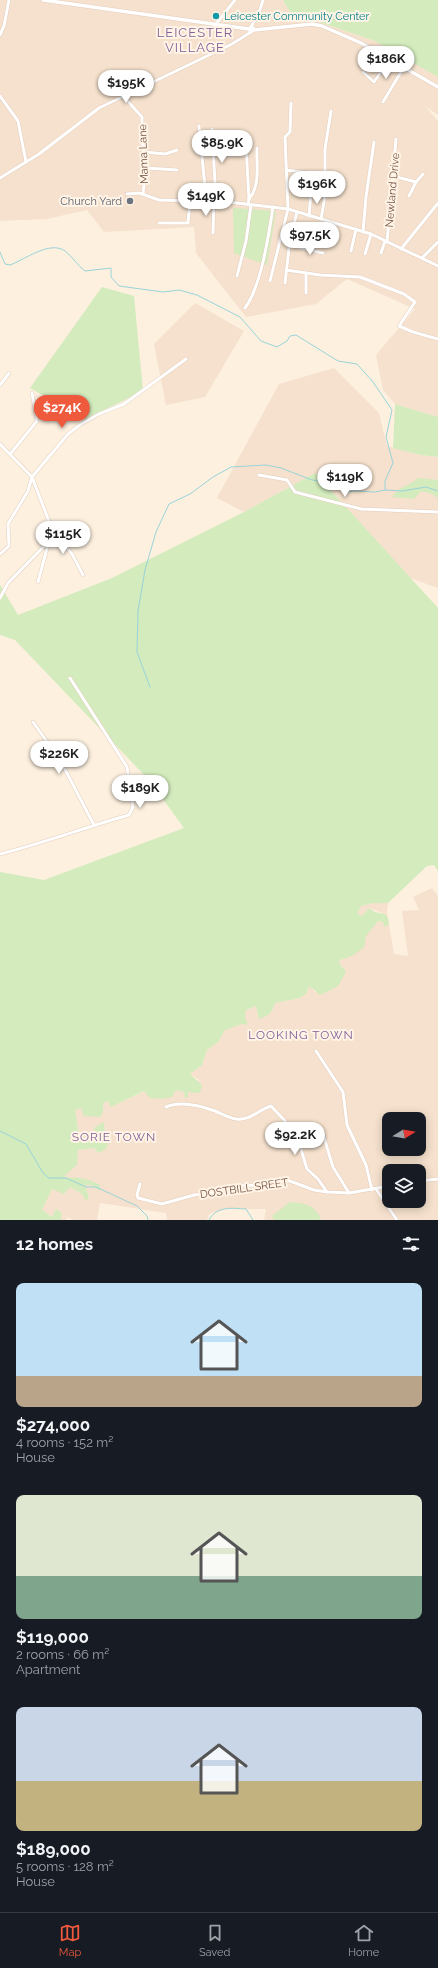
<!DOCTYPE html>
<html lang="en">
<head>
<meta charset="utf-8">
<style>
  body { margin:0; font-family:Raleway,sans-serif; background:#242831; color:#f1f3f6; height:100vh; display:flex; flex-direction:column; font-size:15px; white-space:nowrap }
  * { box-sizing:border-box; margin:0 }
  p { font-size:13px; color:#9ea1a6 }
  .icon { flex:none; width:22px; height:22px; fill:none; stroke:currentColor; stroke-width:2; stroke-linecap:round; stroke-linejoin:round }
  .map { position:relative; height:1220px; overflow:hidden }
  .sheet { display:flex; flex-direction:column; background:#171b24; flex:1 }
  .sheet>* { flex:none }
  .needle { width:26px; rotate:79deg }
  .fabs { position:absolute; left:382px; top:1112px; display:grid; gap:8px }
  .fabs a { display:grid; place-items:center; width:44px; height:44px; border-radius:8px; background:#171b24; box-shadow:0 2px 10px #0003; font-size:20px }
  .price { position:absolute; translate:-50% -34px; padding:0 9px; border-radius:14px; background:#fff; color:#222; font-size:13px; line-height:26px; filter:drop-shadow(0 1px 2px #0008) }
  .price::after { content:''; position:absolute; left:50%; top:24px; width:12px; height:9px; margin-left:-6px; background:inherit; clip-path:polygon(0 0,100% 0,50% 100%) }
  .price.current { background:#ef593c; color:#fff }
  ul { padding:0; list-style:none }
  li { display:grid; align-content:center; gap:8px; height:212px; padding:0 16px }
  li span { display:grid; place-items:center; height:124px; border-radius:8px; color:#555 }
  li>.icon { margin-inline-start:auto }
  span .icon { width:72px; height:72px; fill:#fffc; stroke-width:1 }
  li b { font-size:17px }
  h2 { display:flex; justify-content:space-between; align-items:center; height:48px; padding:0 16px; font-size:17px }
  .dock { display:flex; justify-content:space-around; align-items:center; height:56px; border-top:1px solid #363941; background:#171b24; font-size:11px; color:#9ea1a6 }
  .dock a { display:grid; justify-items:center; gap:2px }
  .dock .current { color:#ef593c }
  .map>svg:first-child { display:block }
  .residential { fill:#f5e1cd; fill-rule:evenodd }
  .green { fill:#d3ebbd }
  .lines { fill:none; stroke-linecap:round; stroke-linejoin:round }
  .stream { stroke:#99d4da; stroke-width:1 }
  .minor-casing { stroke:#e4cdbe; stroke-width:4 }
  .tertiary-casing { stroke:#e4cdbe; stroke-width:4.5 }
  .minor { stroke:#fff; stroke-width:3 }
  .tertiary { stroke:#fff; stroke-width:3.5 }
  .culture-dot { fill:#0f9aa8; stroke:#fff4e6; stroke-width:1.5 }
  .worship-dot { fill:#6b7280; stroke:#fff4e6; stroke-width:1.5 }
  .labels { text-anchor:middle; stroke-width:4; stroke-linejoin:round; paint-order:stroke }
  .culture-label { font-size:11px; fill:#0d838f; stroke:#fff4e6; text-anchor:start }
  .street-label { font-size:11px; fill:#755346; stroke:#fff4e6 }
  .worship-label { font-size:11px; fill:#5b616d; stroke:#fff4e6; text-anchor:end }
  .neighbourhood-label { font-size:12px; letter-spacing:1px; fill:#826099; stroke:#fff4e6 }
  .quarter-label { font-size:13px; letter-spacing:1px; fill:#826099; stroke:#fff4e6 }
</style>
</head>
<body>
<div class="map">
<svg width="438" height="1220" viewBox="0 0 438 1220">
  <rect width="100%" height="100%" fill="#fdf0df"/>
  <g class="residential">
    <polygon points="0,0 283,0 290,12 375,41 438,77 438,115 425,106 438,121 438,417 395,404 383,390 376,355 415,309 347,279 316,304 246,317 196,253 194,227 104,232 87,210 47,219 0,221"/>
    <polygon points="195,303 244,331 205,397 166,405 154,344"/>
    <polygon points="334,368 379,413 387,446 421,455 438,457 438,588 410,578 315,473 244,512 217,498 279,384"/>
    <path d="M 432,888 L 438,896 L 438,1220 L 264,1220 L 266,1209 L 224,1209 L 209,1214 L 207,1220 L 167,1220 L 166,1213 L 100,1203 L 97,1220 L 73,1220 L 67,1217 L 66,1220 L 61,1220 L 62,1213 L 56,1209 L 52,1217 L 42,1210 L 52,1189 L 70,1187 L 89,1198 L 85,1185 L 91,1185 L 100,1191 L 80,1178 L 70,1178 L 63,1176 L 78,1150 L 94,1148 L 98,1153 L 109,1139 L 105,1139 L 104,1123 L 95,1136 L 80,1142 L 75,1110 L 81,1108 L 103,1112 L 103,1103 L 108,1101 L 111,1107 L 145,1091 L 176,1090 L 184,1092 L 185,1098 L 188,1092 L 192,1091 L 199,1080 L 190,1074 L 202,1065 L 207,1050 L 218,1042 L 225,1029 L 242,1024 L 246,1010 L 256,1006 L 259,1019 L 273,1009 L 275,1003 L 300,998 L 307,993 L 308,987 L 312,988 L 315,992 L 343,967 L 338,963 L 340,960 L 345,958 L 378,921 L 383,922 L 385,914 L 369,908 L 362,916 L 359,916 L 358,912 L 361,906 L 373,903 L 388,903 L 387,913 L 394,954 L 408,956 L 402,911 L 419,910 L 413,897 ZM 389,1119 L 419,1119 L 419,1149 L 389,1149 ZM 389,1171 L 419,1171 L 419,1201 L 389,1201 Z"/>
  </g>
  <g class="green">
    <polygon points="283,0 438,0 438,77 375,41 290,12"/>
    <polygon points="233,208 276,211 267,265 234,253"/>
    <polygon points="102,287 134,296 143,391 86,419 30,388"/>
    <polygon points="395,404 438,417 438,457 421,455 393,448"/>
    <path d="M 315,473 L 438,608 L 438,871 L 434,865 L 427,866 L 388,903 L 373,903 L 361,906 L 358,912 L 359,915 L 362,916 L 369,908 L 375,912 L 385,914 L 388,918 L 389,925 L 384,927 L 383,922 L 378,921 L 366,936 L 364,947 L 352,956 L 340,960 L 339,963 L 346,972 L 338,986 L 320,995 L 312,988 L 308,987 L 307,993 L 300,998 L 275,1003 C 272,1013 268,1016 259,1019 L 256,1006 L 246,1010 L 245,1017 L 248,1025 L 242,1024 L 225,1030 L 218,1042 L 207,1050 L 202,1065 L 190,1074 L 202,1085 L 200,1093 L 188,1092 L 188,1097 L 185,1098 L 184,1092 L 176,1090 L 172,1097 L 162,1099 L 150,1098 L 144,1091 L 111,1107 L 108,1101 L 103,1103 L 103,1112 L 100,1117 L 84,1116 L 81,1108 L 75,1110 L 80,1141 L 95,1136 L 94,1128 L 104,1122 L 105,1139 L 110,1139 L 106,1149 L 98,1153 L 94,1148 L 78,1150 L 77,1165 L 64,1176 C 70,1179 74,1177 81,1178 C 87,1179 94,1182 100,1185 L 100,1191 L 91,1185 L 85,1185 L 89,1198 L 86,1201 L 82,1194 L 70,1187 L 64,1194 L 52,1189 L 42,1210 L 52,1217 L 56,1209 L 62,1213 L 61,1220 L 0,1220 L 0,872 L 44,880 L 184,828 L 149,780 L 15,640 L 0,635 L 0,585 L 18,615 L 112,578 L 244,512 Z"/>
    <path d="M 418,478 L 438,480 L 438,498 L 432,494 L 421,491 L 414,499 L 392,497 C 401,485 408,487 418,478 Z"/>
    <path d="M 290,1202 C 304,1203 316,1205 321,1220 L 274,1220 L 272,1216 Z"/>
  </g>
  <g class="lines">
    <g class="stream">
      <path d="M 0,252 L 5,264 L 10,265 C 24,260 50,240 65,251 C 73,257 77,265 85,271 L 111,268 L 111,277 L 119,286 L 163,292 L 179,290 L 197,295 L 240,317 L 261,341 L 277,347 L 287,341 L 290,336 L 296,335 L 338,361 L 357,364 L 373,382 L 392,410 L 386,437 L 393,463 L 385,481 L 385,490"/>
      <polyline points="150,687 137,652 138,611 145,570 156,532 169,504 190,494 213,477 231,467 266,465 281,468 312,480 322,481 347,492 356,491 375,492 385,490 402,491 426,487 438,491"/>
      <polyline points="0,1131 26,1144 43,1173 49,1178 66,1178 86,1187 96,1187 137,1206 147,1216 148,1220"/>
      <path d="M 209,1220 C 216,1206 232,1208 246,1209 L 253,1220"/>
    </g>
    <g class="minor-casing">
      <g id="minor">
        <polyline points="216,24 235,0"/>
        <polyline points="251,27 259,13 263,0"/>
        <polyline points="0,35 4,26 9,0"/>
        <polyline points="363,72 374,82 390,59"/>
        <polyline points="0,96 18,121 26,162"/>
        <polyline points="124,97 142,117 142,141 146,168 143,194"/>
        <polyline points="383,102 404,67"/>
        <polyline points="199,126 205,187 214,189"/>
        <polyline points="212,129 216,201"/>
        <polyline points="246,146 249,199 248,204"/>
        <polyline points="145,152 165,154 177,150"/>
        <polyline points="146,168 177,170"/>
        <polyline points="286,170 309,173 309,183"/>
        <polyline points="393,176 416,182 423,174"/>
        <polyline points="0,178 39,154 99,108 232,44 251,32"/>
        <polyline points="127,194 139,193 159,200 228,202 288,209 371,234 438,266"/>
        <polyline points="409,196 416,182"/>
        <path d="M 249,199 C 261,185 256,164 257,148"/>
        <polyline points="187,201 190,189"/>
        <polyline points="309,216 311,193"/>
        <polyline points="321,219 325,196 325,149 331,111"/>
        <polyline points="159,223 188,223 190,202"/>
        <polyline points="363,232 366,197 374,142"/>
        <polyline points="213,233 214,201"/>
        <polyline points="387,242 396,139"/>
        <polyline points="290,245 323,253"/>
        <polyline points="401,249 438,203"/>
        <polyline points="351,251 356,229"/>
        <polyline points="381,253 385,241"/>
        <polyline points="365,254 371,234"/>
        <polyline points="422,258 438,242"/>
        <polyline points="286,270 320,275 360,277 404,294 415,302 399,326 413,332 438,339"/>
        <polyline points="306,273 306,293"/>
        <polyline points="237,276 246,241 251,205"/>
        <polyline points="270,281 288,209 285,137 290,132 291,103"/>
        <polyline points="285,283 290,240 297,212"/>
        <path d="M 245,308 C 261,287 269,234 273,207"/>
        <polyline points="0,385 9,373"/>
        <polyline points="0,444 32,477 52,529 49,541 8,583 0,598"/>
        <polyline points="11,453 37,421 32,393"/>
        <polyline points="259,475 287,480 295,492 361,509 438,512"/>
        <polyline points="52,529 72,554 83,575"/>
        <polyline points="0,554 9,546 8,524 28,491 32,477 68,434 81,424 99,414 124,404 186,359"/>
        <polyline points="38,582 49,541"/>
        <polyline points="33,722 60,760 94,825"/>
        <path d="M 0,854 C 44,843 86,827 129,815 L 133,807 L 127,767 L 70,678"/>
        <polyline points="316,1051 343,1092 347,1125 366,1165 372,1190"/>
        <path d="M 166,1107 C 180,1101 201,1106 215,1111 C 222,1114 229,1118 236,1119 C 250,1121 258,1110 271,1106 L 285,1121 L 300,1146 L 307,1169 L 318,1179 L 327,1192"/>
        <polyline points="321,1128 333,1167 349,1193"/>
        <polyline points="419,1181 438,1179"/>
        <polyline points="140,1184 137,1195 138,1198 162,1204 194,1195 216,1192 245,1185 268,1186 287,1180 314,1190 327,1192 349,1193 389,1186"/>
        <polyline points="376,1189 397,1220"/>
      </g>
    </g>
    <g class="tertiary-casing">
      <g id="tertiary">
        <polyline points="43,0 249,29 251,32 254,29 251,27 249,29"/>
        <polyline points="254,30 312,24 322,26 361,43 438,87"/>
      </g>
    </g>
    <use href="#minor" class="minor"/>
    <use href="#tertiary" class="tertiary"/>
  </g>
  <circle class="culture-dot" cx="216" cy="16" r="4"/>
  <circle class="worship-dot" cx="130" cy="201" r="4"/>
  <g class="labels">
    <g class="culture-label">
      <text x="224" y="20">Leicester Community Center</text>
    </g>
    <g class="street-label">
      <text transform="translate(143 154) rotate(-92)" y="4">Mama Lane</text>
      <text transform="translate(392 190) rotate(-85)" y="4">Newland Drive</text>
      <text transform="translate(244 1188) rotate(-8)" y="4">DOSTBILL SREET</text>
    </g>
    <g class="worship-label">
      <text x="122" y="205">Church Yard</text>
    </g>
    <g class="neighbourhood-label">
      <text x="301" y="1039">LOOKING TOWN</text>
      <text x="114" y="1141">SORIE TOWN</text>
    </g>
    <g class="quarter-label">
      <text x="195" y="37">LEICESTER<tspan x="195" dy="15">VILLAGE</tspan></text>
    </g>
  </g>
</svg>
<div class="fabs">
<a><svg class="needle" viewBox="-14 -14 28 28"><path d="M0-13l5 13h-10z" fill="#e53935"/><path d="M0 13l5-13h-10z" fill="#9ea1a6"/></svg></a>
<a><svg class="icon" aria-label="layers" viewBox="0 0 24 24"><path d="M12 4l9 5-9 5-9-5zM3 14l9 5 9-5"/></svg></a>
</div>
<b class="price" style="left:386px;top:80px">$186K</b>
<b class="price" style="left:126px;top:104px">$195K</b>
<b class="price" style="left:222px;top:164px">$85.9K</b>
<b class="price" style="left:317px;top:205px">$196K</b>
<b class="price" style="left:206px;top:217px">$149K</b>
<b class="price" style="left:310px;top:256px">$97.5K</b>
<b class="price current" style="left:62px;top:429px">$274K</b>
<b class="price" style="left:345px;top:498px">$119K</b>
<b class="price" style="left:63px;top:555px">$115K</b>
<b class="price" style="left:59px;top:775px">$226K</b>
<b class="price" style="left:140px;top:809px">$189K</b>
<b class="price" style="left:295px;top:1156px">$92.2K</b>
</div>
<section class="sheet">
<h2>12 homes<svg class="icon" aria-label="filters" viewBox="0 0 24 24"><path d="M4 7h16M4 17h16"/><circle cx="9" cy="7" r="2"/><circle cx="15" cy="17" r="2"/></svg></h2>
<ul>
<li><span style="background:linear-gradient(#bfe0f5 75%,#b9a48a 0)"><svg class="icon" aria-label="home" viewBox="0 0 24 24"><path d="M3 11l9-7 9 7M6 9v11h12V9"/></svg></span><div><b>$274,000</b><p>4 rooms · 152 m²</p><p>House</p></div></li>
<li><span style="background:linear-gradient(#dfe7d0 65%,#7fa58c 0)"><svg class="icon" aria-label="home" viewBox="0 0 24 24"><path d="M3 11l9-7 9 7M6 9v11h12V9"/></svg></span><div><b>$119,000</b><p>2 rooms · 66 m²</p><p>Apartment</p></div></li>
<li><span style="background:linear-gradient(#c9d6e8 60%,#c2b280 0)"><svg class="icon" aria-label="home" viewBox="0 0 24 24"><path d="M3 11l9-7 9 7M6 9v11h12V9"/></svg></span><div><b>$189,000</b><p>5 rooms · 128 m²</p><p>House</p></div></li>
</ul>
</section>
<nav class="dock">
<a class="current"><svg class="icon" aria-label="map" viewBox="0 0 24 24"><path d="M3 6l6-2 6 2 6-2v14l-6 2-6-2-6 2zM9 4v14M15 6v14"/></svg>Map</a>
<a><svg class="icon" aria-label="saved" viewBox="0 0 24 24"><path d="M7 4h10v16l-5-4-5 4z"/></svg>Saved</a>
<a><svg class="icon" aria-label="home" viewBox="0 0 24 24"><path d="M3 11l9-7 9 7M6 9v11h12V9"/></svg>Home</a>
</nav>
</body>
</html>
